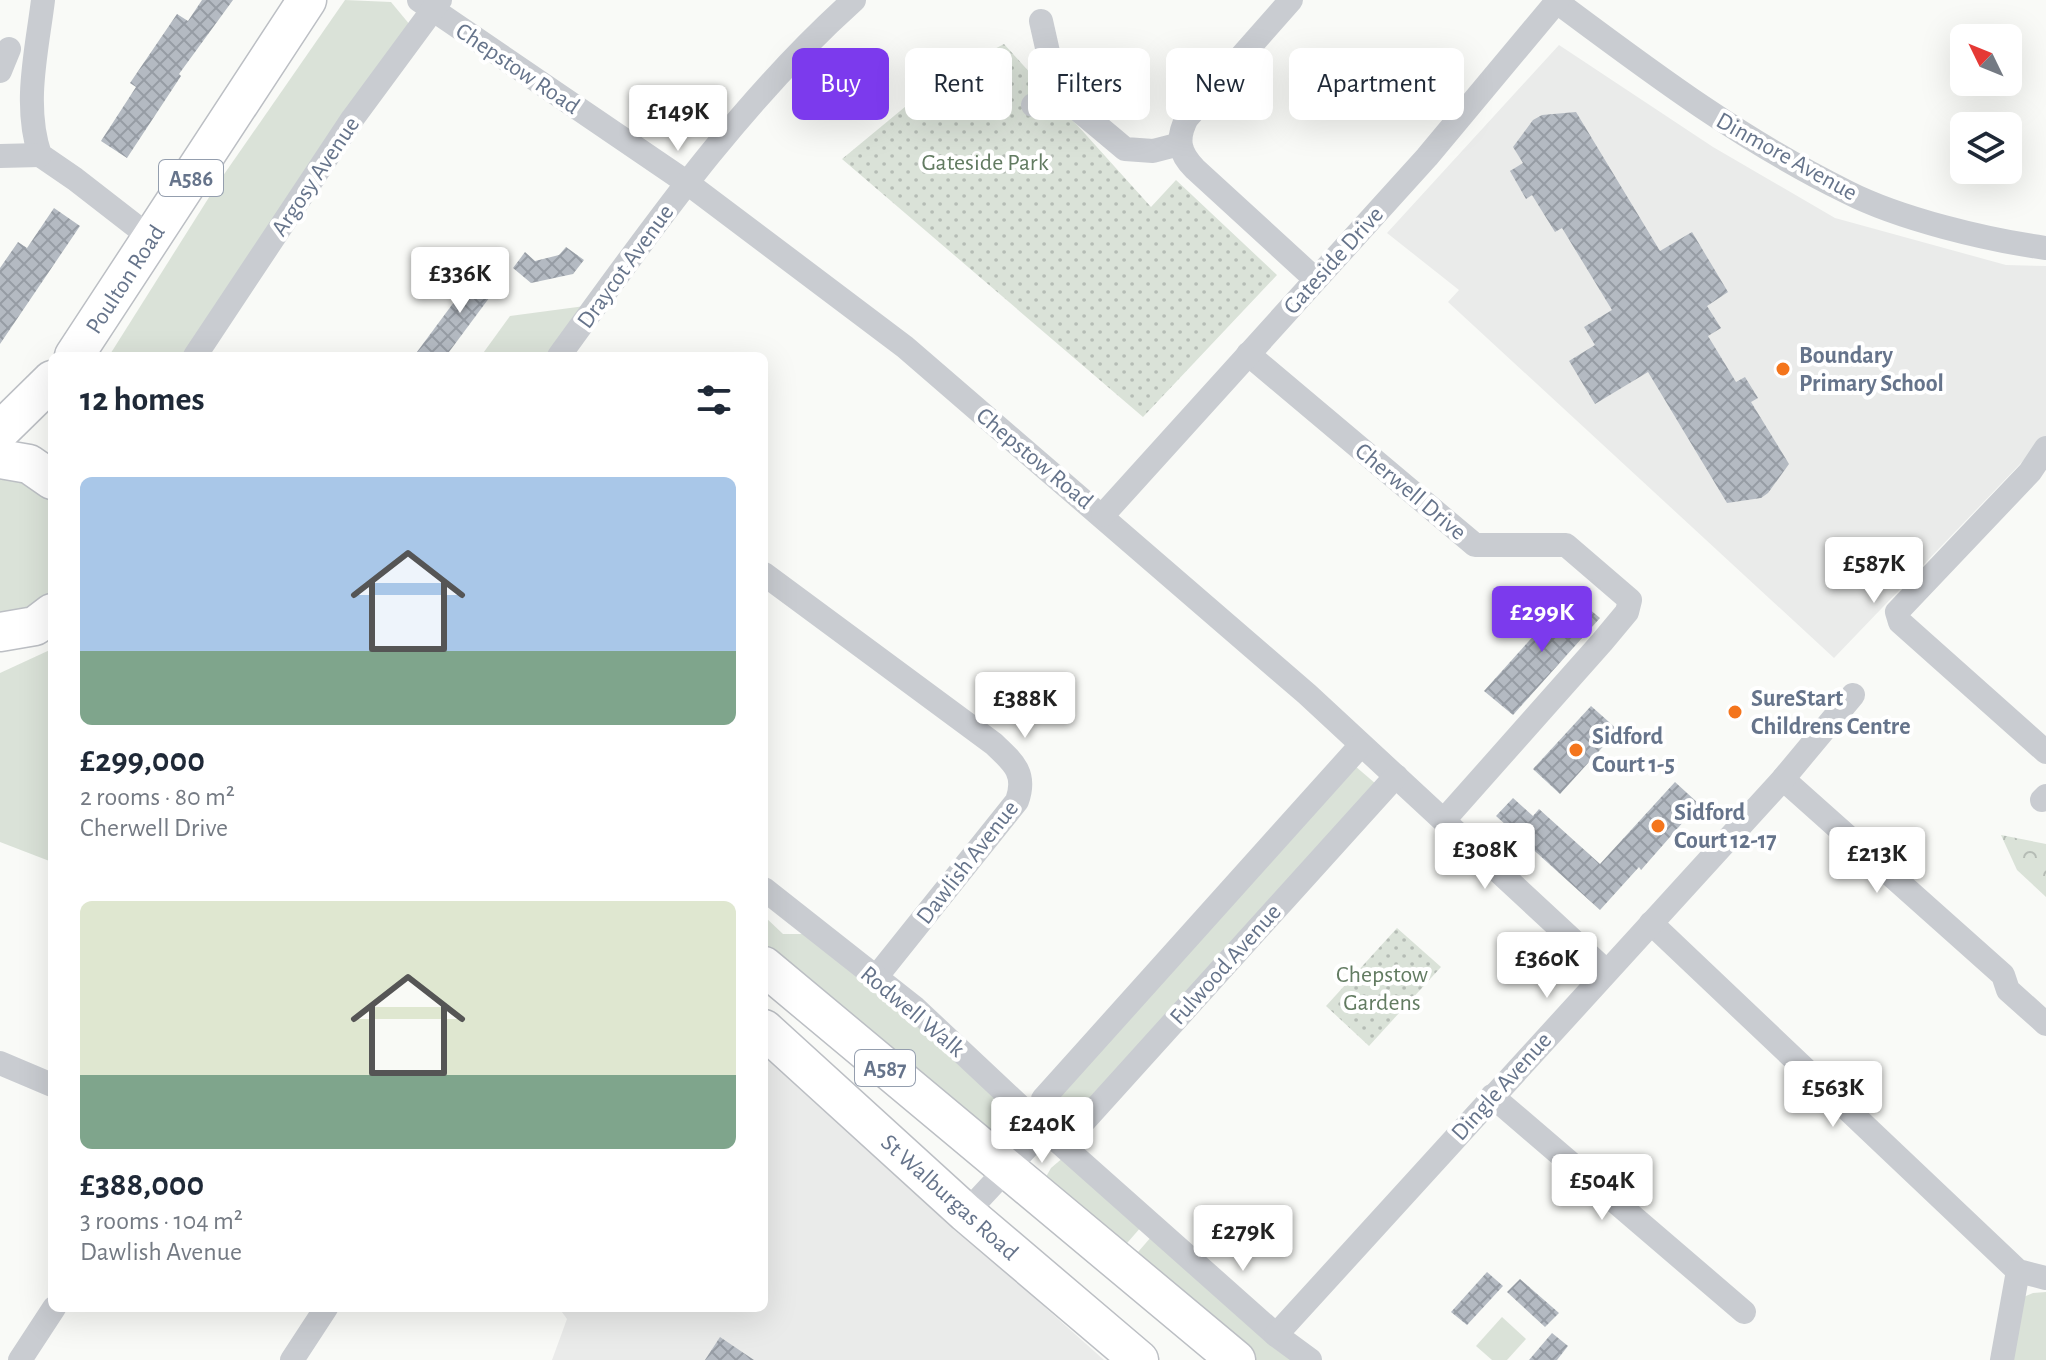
<!DOCTYPE html>
<html lang="en">
<head>
<meta charset="utf-8">
<style>
  body { margin:0; font-family:"Alegreya Sans",sans-serif; background:#f6f6f7; color:#1f2937; height:100vh; display:flex; flex-direction:column; font-size:30px; white-space:nowrap }
  * { box-sizing:border-box; margin:0 }
  p { font-size:26px; color:#747a83 }
  .icon { flex:none; width:44px; height:44px; fill:none; stroke:currentColor; stroke-width:2; stroke-linecap:round; stroke-linejoin:round }
  .map { position:relative; flex:1; overflow:hidden }
  .sheet { position:absolute; left:48px; top:352px; width:720px; height:960px; display:flex; flex-direction:column; background:#fff; border-radius:12px; box-shadow:0 8px 32px #0002 }
  .sheet>* { flex:none }
  .hud { position:absolute; left:792px; top:48px; width:760px; height:72px; display:flex; gap:16px }
  .needle { width:52px; rotate:313deg }
  .buttons { position:absolute; left:1950px; top:24px; display:grid; gap:16px }
  .buttons a { display:grid; place-items:center; width:72px; height:72px; border-radius:12px; background:#fff; box-shadow:0 8px 32px #0002; font-size:40px }
  .price { position:absolute; translate:-50% -68px; padding:0 18px; border-radius:8px; background:#fff; color:#222; font-size:26px; line-height:52px; filter:drop-shadow(0 2px 4px #0008) }
  .price::after { content:''; position:absolute; left:50%; top:48px; width:24px; height:18px; margin-left:-12px; background:inherit; clip-path:polygon(0 0,100% 0,50% 100%) }
  .price.selected { background:#7c3aed; color:#fff }
  ul { padding:0; list-style:none }
  li { display:grid; align-content:center; gap:16px; height:424px; padding:0 32px }
  li span { display:grid; place-items:center; height:248px; border-radius:12px; color:#555 }
  li>.icon { margin-inline-start:auto }
  span .icon { width:144px; height:144px; fill:#fffc; stroke-width:1 }
  li b { font-size:34px }
  h2 { display:flex; justify-content:space-between; align-items:center; height:96px; padding:0 32px; font-size:34px }
  .pill { padding:0 28px; border-radius:12px; background:#fff; box-shadow:0 8px 32px #0002; font-size:28px; line-height:72px }
  .pill.selected { background:#7c3aed; color:#fff }
  .map>svg:first-child { display:block }
  .built { fill:#eaebea }
  .grass { fill:#dae2d8 }
  .forest { fill:url(#forest-crowns) }
  .park { fill:url(#park-dots) }
  .building { fill:url(#building-cross-hatch) }
  .lines { fill:none; stroke-linecap:round; stroke-linejoin:round }
  .primary-casing { stroke:#bcbfc4; stroke-width:41 }
  .minor { stroke:#c9ccd1; stroke-width:24 }
  .primary { stroke:#fff; stroke-width:38 }
  .poi-dot { fill:#f4751c; stroke:#fff; stroke-width:3 }
  .labels { text-anchor:middle; stroke-width:8; stroke-linejoin:round; paint-order:stroke }
  .shield { fill:#fff; stroke:#949eae; stroke-width:2 }
  .shield-label { font-size:22px; font-weight:bold; fill:#66748b }
  .street-label { font-size:24px; fill:#66748b; stroke:#fff }
  .park-label { font-size:24px; fill:#627b61; stroke:#fff }
  .poi-label { font-size:24px; font-weight:bold; fill:#66748b; stroke:#fff; text-anchor:start }
</style>
</head>
<body>
<div class="map">
<svg width="2046" height="1360" viewBox="0 0 2046 1360">
  <defs>
    <pattern id="forest-crowns" width="20" height="18" patternUnits="userSpaceOnUse" patternTransform="scale(2)"><rect width="20" height="18" fill="#dae2d8"/><path d="M2 6a3 3 0 1 1 6 0M12 15a3 3 0 1 1 6 0" fill="none" stroke="#b5bcb5"/></pattern>
    <pattern id="park-dots" width="8" height="8" patternUnits="userSpaceOnUse" patternTransform="scale(2)"><rect width="8" height="8" fill="#dae2d8"/><path d="M2 2h.1M6 6h.1" fill="none" stroke="#b5bcb5" stroke-width="1.8" stroke-linecap="round"/></pattern>
    <pattern id="building-cross-hatch" width="8" height="8" patternUnits="userSpaceOnUse" patternTransform="scale(2)"><rect width="8" height="8" fill="#b4bac2"/><path d="M0 0l8 8M0 8l8-8" fill="none" stroke="#969ca4"/></pattern>
  </defs>
  <rect width="100%" height="100%" fill="#f9faf7"/>
  <g class="built">
    <polygon points="1559,45 1713,147 1835,218 2006,265 2046,266 2046,437 1834,658 1448,302 1459,290 1387,233"/>
    <polygon points="764,1056 1104,1360 552,1360 567,1319 559,1308 764,1308"/>
  </g>
  <g class="grass">
    <polygon points="345,0 391,2 415,31 195,356 109,356 218,183"/>
    <polygon points="585,306 549,356 481,356 510,316"/>
    <polygon points="0,470 52,496 52,595 43,606 0,618"/>
    <polygon points="52,649 52,862 0,842 0,673"/>
    <polygon points="1348,760 1383,790 1077,1129 1043,1099"/>
    <polygon points="764,893 770,898 765,917 783,934 819,934 1013,1098 1013,1126 1004,1136 975,1140 764,966"/>
    <polygon points="1071,1151 1148,1219 1114,1258 1043,1182 1051,1168"/>
    <polygon points="1158,1229 1310,1360 1236,1360 1125,1267"/>
    <polygon points="2046,1292 2046,1360 2002,1360 2014,1301 2033,1293"/>
    <polygon points="1502,1317 1526,1339 1507,1360 1492,1360 1476,1346"/>
  </g>
  <polygon class="forest" points="2001,835 2046,844 2046,897 2017,870"/>
  <g class="park">
    <polygon points="1004,44 1151,207 1176,180 1277,275 1143,417 842,159 940,78"/>
    <polygon points="1397,928 1441,967 1369,1046 1326,1006"/>
  </g>
  <g class="building">
    <polygon points="202,0 233,0 179,74 181,76 127,158 101,141 136,87 130,83 177,14 188,21"/>
    <polygon points="1576,112 1660,251 1692,232 1728,292 1707,306 1721,328 1708,336 1736,382 1745,377 1758,398 1751,402 1789,464 1768,493 1761,498 1727,503 1648,372 1595,404 1569,361 1595,345 1584,327 1612,310 1562,228 1555,232 1532,195 1526,199 1510,171 1523,163 1513,147 1533,120 1542,115"/>
    <polygon points="54,208 80,226 0,344 0,268 18,242 27,248"/>
    <polygon points="566,247 584,260 573,274 531,283 513,268 525,252 535,261 559,255"/>
    <polygon points="480,267 501,282 446,356 414,356"/>
    <polygon points="1571,594 1600,618 1513,715 1484,691"/>
    <polygon points="1591,706 1618,730 1560,794 1533,769"/>
    <polygon points="1675,782 1699,804 1641,870 1639,867 1600,910 1496,816 1513,798 1533,816 1539,809 1600,864"/>
    <polygon points="1487,1272 1503,1286 1467,1325 1451,1312"/>
    <polygon points="1520,1279 1559,1313 1545,1327 1507,1292"/>
    <polygon points="1552,1333 1568,1346 1557,1360 1529,1360"/>
    <polygon points="720,1337 754,1360 705,1360"/>
  </g>
  <g class="lines">
    <g class="primary-casing">
      <g id="primary">
        <polyline points="74,356 307,0"/>
        <polyline points="0,431 52,380"/>
        <polyline points="0,459 29,464 52,480"/>
        <polyline points="0,632 35,626 52,613"/>
        <polyline points="764,966 1236,1360"/>
        <polyline points="764,1029 966,1213 1139,1360"/>
      </g>
    </g>
    <g class="minor">
      <path d="M 43,0 C 37,50 23,105 40,155 L 75,179 L 151,238"/>
      <polyline points="419,0 686,182 905,347 1307,694 1606,971"/>
      <path d="M 1291,0 L 1187,118 C 1176,139 1179,153 1195,169 L 1315,279"/>
      <path d="M 1557,2 C 1651,72 1741,140 1847,192 C 1900,219 1987,240 2046,248"/>
      <polyline points="1041,21 1057,92 1125,149 1153,151 1180,144"/>
      <polyline points="0,71 9,49"/>
      <polyline points="1033,105 1057,92"/>
      <polyline points="0,156 40,155"/>
      <polyline points="1248,354 1475,545 1566,545 1630,600 1627,612 1602,642 1444,820"/>
      <polyline points="195,356 353,118 440,0"/>
      <path d="M 559,356 C 650,231 738,104 854,0"/>
      <polyline points="2046,448 2030,472 1897,612 1900,622 2046,752"/>
      <polyline points="1103,515 1427,157 1558,0"/>
      <path d="M 764,574 L 994,744 C 1013,762 1027,773 1017,801 L 877,976"/>
      <polyline points="1783,779 2003,975 2008,990 2046,1024"/>
      <polyline points="2042,800 2046,796"/>
      <polyline points="764,889 915,1008 1044,1129 1276,1335 1310,1360"/>
      <polyline points="1651,923 2018,1271 2046,1278"/>
      <polyline points="0,1063 52,1085"/>
      <polyline points="1492,1096 1744,1312"/>
      <polyline points="1044,1129 1077,1129 1396,776"/>
      <polyline points="966,1213 1044,1129 1043,1099 1361,745"/>
      <polyline points="1276,1335 1783,779 1853,695"/>
      <polyline points="20,1360 54,1308"/>
      <polyline points="292,1360 326,1308"/>
      <polyline points="2002,1360 2018,1271"/>
    </g>
    <use href="#primary" class="primary"/>
  </g>
  <g class="poi-dot">
    <circle cx="1783" cy="369" r="8"/>
    <circle cx="1735" cy="712" r="8"/>
    <circle cx="1576" cy="750" r="8"/>
    <circle cx="1658" cy="826" r="8"/>
  </g>
  <g class="labels">
    <g class="shield">
      <rect x="159" y="160" width="64" height="36" rx="6"/>
      <rect x="855" y="1050" width="60" height="36" rx="6"/>
    </g>
    <g class="shield-label">
      <text x="191" y="186">A586</text>
      <text x="885" y="1076">A587</text>
    </g>
    <g class="street-label">
      <text transform="translate(518 68) rotate(34)" y="8">Chepstow Road</text>
      <text transform="translate(1787 156) rotate(29)" y="8">Dinmore Avenue</text>
      <text transform="translate(315 176) rotate(-56)" y="8">Argosy Avenue</text>
      <text transform="translate(1333 260) rotate(-48)" y="8">Gateside Drive</text>
      <text transform="translate(625 266) rotate(-54)" y="8">Draycot Avenue</text>
      <text transform="translate(125 279) rotate(-57)" y="8">Poulton Road</text>
      <text transform="translate(1035 458) rotate(40)" y="8">Chepstow Road</text>
      <text transform="translate(1411 491) rotate(40)" y="8">Cherwell Drive</text>
      <text transform="translate(967 862) rotate(-52)" y="8">Dawlish Avenue</text>
      <text transform="translate(1225 964) rotate(-48)" y="8">Fulwood Avenue</text>
      <text transform="translate(913 1011) rotate(40)" y="8">Rodwell Walk</text>
      <text transform="translate(1501 1086) rotate(-48)" y="8">Dingle Avenue</text>
      <text transform="translate(950 1197) rotate(42)" y="8">St Walburgas Road</text>
    </g>
    <g class="park-label">
      <text x="985" y="170">Gateside Park</text>
      <text x="1382" y="982">Chepstow<tspan x="1382" dy="28">Gardens</tspan></text>
    </g>
    <g class="poi-label">
      <text x="1799" y="363">Boundary<tspan x="1799" dy="28">Primary School</tspan></text>
      <text x="1751" y="706">SureStart<tspan x="1751" dy="28">Childrens Centre</tspan></text>
      <text x="1592" y="744">Sidford<tspan x="1592" dy="28">Court 1-5</tspan></text>
      <text x="1674" y="820">Sidford<tspan x="1674" dy="28">Court 12-17</tspan></text>
    </g>
  </g>
</svg>
<div class="buttons">
<a><svg class="needle" viewBox="-14 -14 28 28"><path d="M0-13l5 13h-10z" fill="#e53935"/><path d="M0 13l5-13h-10z" fill="#747a83"/></svg></a>
<a><svg class="icon" aria-label="layers" viewBox="0 0 24 24"><path d="M12 4l9 5-9 5-9-5zM3 14l9 5 9-5"/></svg></a>
</div>
<b class="price" style="left:678px;top:153px">£149K</b>
<b class="price" style="left:460px;top:315px">£336K</b>
<b class="price" style="left:1874px;top:605px">£587K</b>
<b class="price selected" style="left:1542px;top:654px">£299K</b>
<b class="price" style="left:1025px;top:740px">£388K</b>
<b class="price" style="left:1485px;top:891px">£308K</b>
<b class="price" style="left:1877px;top:895px">£213K</b>
<b class="price" style="left:1547px;top:1000px">£360K</b>
<b class="price" style="left:1833px;top:1129px">£563K</b>
<b class="price" style="left:1042px;top:1165px">£240K</b>
<b class="price" style="left:1602px;top:1222px">£504K</b>
<b class="price" style="left:1243px;top:1273px">£279K</b>
<div class="hud">
<a class="pill selected">Buy</a>
<a class="pill">Rent</a>
<a class="pill">Filters</a>
<a class="pill">New</a>
<a class="pill">Apartment</a>
</div>
<section class="sheet">
<h2>12 homes<svg class="icon" aria-label="filters" viewBox="0 0 24 24"><path d="M4 7h16M4 17h16"/><circle cx="9" cy="7" r="2"/><circle cx="15" cy="17" r="2"/></svg></h2>
<ul>
<li><span style="background:linear-gradient(#a9c7e8 70%,#7fa58c 0)"><svg class="icon" aria-label="home" viewBox="0 0 24 24"><path d="M3 11l9-7 9 7M6 9v11h12V9"/></svg></span><div><b>£299,000</b><p>2 rooms · 80 m²</p><p>Cherwell Drive</p></div></li>
<li><span style="background:linear-gradient(#dfe7d0 70%,#7fa58c 0)"><svg class="icon" aria-label="home" viewBox="0 0 24 24"><path d="M3 11l9-7 9 7M6 9v11h12V9"/></svg></span><div><b>£388,000</b><p>3 rooms · 104 m²</p><p>Dawlish Avenue</p></div></li>
</ul>
</section>
</div>
</body>
</html>
